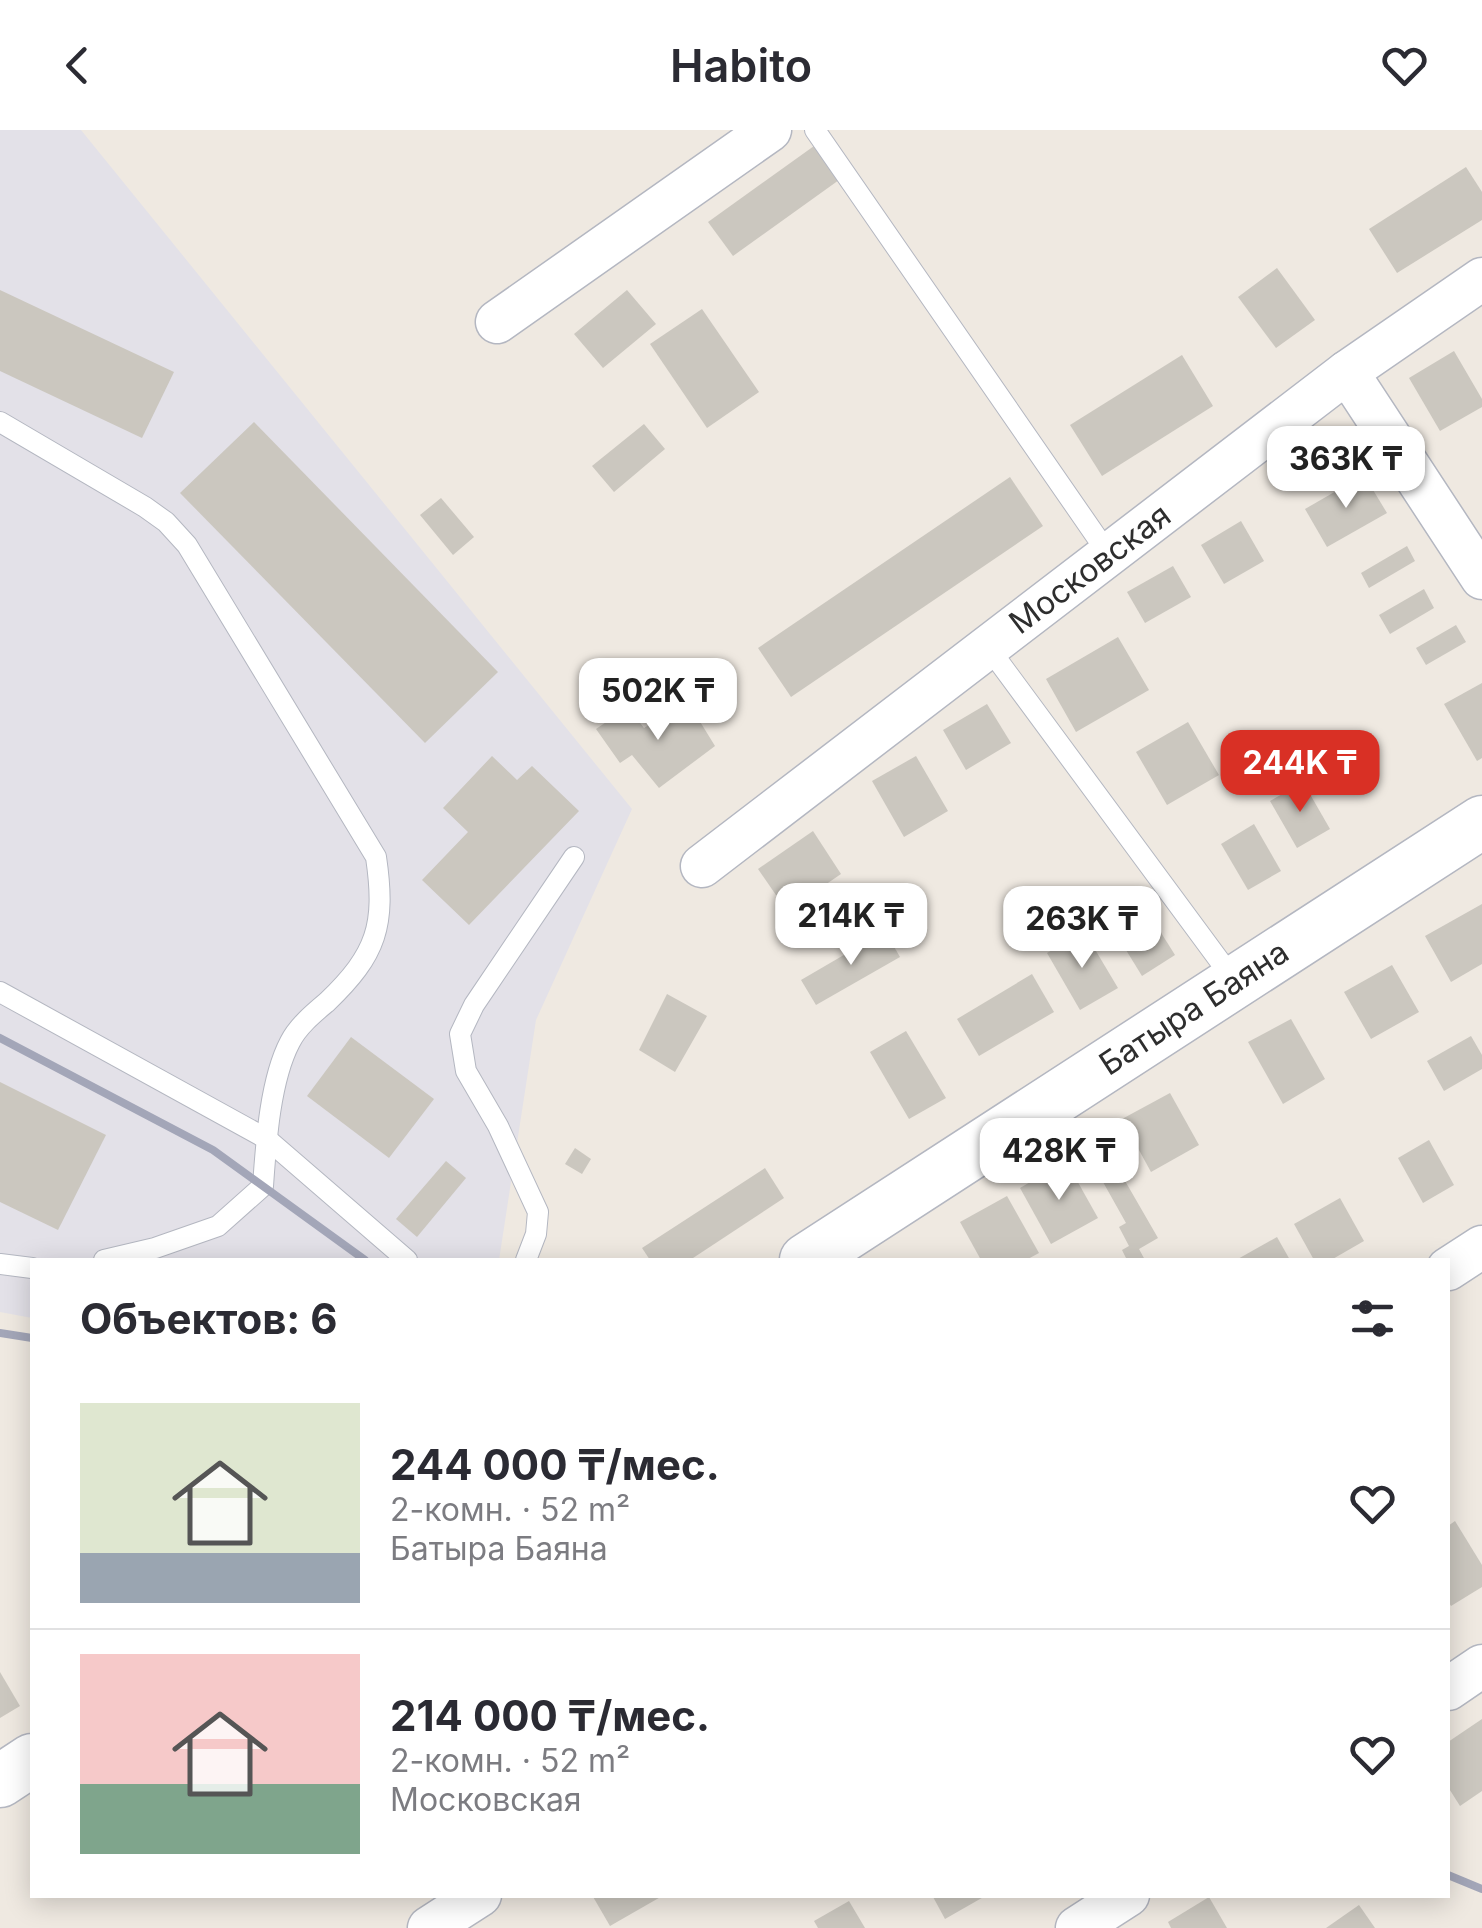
<!DOCTYPE html>
<html lang="ru">
<head>
<meta charset="utf-8">
<style>
  body { margin:0; font-family:Inter,sans-serif; background:#f2f2f3; color:#2b2b33; height:100vh; display:flex; flex-direction:column; font-size:38px; white-space:nowrap }
  * { box-sizing:border-box; margin:0 }
  p { font-size:32px; color:#7c7c81 }
  .icon { flex:none; width:55px; height:55px; fill:none; stroke:currentColor; stroke-width:2; stroke-linecap:round; stroke-linejoin:round }
  .map { position:relative; flex:1; overflow:hidden }
  .drawer { position:absolute; left:30px; top:1128px; width:1420px; height:640px; display:flex; flex-direction:column; background:#fff; border-radius:0px; box-shadow:0 5px 25px #0003 }
  .drawer>* { flex:none }
  .price { position:absolute; translate:-50% -85px; padding:0 22px; border-radius:20px; background:#fff; color:#222; font-size:32px; line-height:65px; filter:drop-shadow(0 2px 5px #0008) }
  .price::after { content:''; position:absolute; left:50%; top:60px; width:30px; height:22px; margin-left:-15px; background:inherit; clip-path:polygon(0 0,100% 0,50% 100%) }
  .price.on { background:#d93025; color:#fff }
  ul { padding:0; list-style:none }
  li { display:flex; align-items:center; gap:30px; height:250px; padding:0 50px }
  li+li { border-top:2px solid #e1e1e2 }
  li span { display:grid; place-items:center; flex:none; width:280px; height:200px; border-radius:0px; color:#555 }
  li>.icon { margin-inline-start:auto }
  span .icon { width:120px; height:120px; fill:#fffc; stroke-width:1 }
  li b { font-size:42px }
  h2 { display:flex; justify-content:space-between; align-items:center; height:120px; padding:0 50px; font-size:42px }
  header { display:flex; justify-content:space-between; align-items:center; height:130px; padding:0 50px; background:#fff; font-size:45px; font-weight:600 }
  .map>svg:first-child { display:block }
  .industrial { fill:#e3e1e8 }
  .building { fill:#cbc7bf }
  .lines { fill:none; stroke-linecap:round; stroke-linejoin:round }
  .service-casing { stroke:#b4b7c1; stroke-width:22 }
  .minor-casing { stroke:#b4b7c1; stroke-width:45 }
  .tertiary-casing { stroke:#b4b7c1; stroke-width:55 }
  .service { stroke:#fff; stroke-width:20 }
  .minor { stroke:#fff; stroke-width:42 }
  .tertiary { stroke:#fff; stroke-width:52 }
  .rail { stroke:#a3a6b8; stroke-width:8 }
  .labels { text-anchor:middle; stroke-width:8; stroke-linejoin:round; paint-order:stroke }
  .street-label { font-size:32px; fill:#2e2e2e; stroke:#fff }
</style>
</head>
<body>
<header><svg class="icon" aria-label="back" viewBox="0 0 24 24"><path d="M15 5l-7 7 7 7"/></svg>Habito<svg class="icon" aria-label="heart" viewBox="0 0 24 24"><path d="M12 20l-8-8c-3-5 5-10 8-4 3-6 11-1 8 4z"/></svg></header>
<div class="map">
<svg width="1482" height="1798" viewBox="0 0 1482 1798">
  <rect width="100%" height="100%" fill="#efe9e1"/>
  <polygon class="industrial" points="0,0 81,0 632,679 536,890 499,1130 32,1130 32,1188 0,1182"/>
  <g class="building">
    <polygon points="814,16 839,50 733,126 708,92"/>
    <polygon points="1466,37 1482,62 1482,90 1397,143 1369,99"/>
    <polygon points="1277,138 1315,190 1276,218 1238,167"/>
    <polygon points="0,160 174,242 142,308 0,241"/>
    <polygon points="627,160 656,194 603,238 574,204"/>
    <polygon points="702,179 759,262 707,298 650,214"/>
    <polygon points="1454,221 1482,269 1482,277 1440,301 1409,248"/>
    <polygon points="1182,225 1213,276 1102,346 1070,295"/>
    <polygon points="254,292 498,542 425,613 180,363"/>
    <polygon points="644,294 665,319 614,362 592,336"/>
    <polygon points="1364,345 1387,383 1327,417 1305,379"/>
    <polygon points="1010,347 1043,396 791,567 758,518"/>
    <polygon points="441,368 474,407 453,425 420,385"/>
    <polygon points="1241,391 1264,431 1224,454 1201,415"/>
    <polygon points="1407,416 1415,431 1369,458 1361,443"/>
    <polygon points="1173,436 1191,467 1145,493 1127,462"/>
    <polygon points="1424,459 1434,478 1390,504 1379,485"/>
    <polygon points="1456,495 1466,512 1426,535 1416,518"/>
    <polygon points="1118,507 1149,560 1076,602 1046,549"/>
    <polygon points="1482,553 1482,628 1477,631 1444,574"/>
    <polygon points="987,574 1011,613 966,640 943,600"/>
    <polygon points="628,577 644,598 662,587 665,593 691,577 715,616 659,658 632,625 620,633 596,599"/>
    <polygon points="1188,592 1219,645 1167,675 1136,622"/>
    <polygon points="492,626 517,650 532,636 579,681 469,795 422,750 468,702 443,678"/>
    <polygon points="916,626 948,681 904,707 872,651"/>
    <polygon points="1303,652 1330,699 1297,718 1270,671"/>
    <polygon points="1254,694 1281,741 1248,760 1221,714"/>
    <polygon points="813,701 841,744 787,781 758,739"/>
    <polygon points="1143,774 1175,825 1142,846 1110,794"/>
    <polygon points="1482,774 1482,834 1451,852 1425,806"/>
    <polygon points="885,801 900,827 816,875 801,850"/>
    <polygon points="1084,801 1118,858 1080,880 1047,823"/>
    <polygon points="1392,835 1419,882 1371,909 1344,862"/>
    <polygon points="1032,844 1054,882 979,926 957,889"/>
    <polygon points="667,864 707,886 675,942 639,920"/>
    <polygon points="1291,889 1325,949 1283,974 1248,912"/>
    <polygon points="906,901 946,968 909,989 870,922"/>
    <polygon points="1471,906 1482,925 1482,939 1444,961 1427,931"/>
    <polygon points="351,907 434,969 389,1028 307,966"/>
    <polygon points="0,952 106,1005 58,1100 0,1072"/>
    <polygon points="1170,963 1199,1015 1151,1042 1122,989"/>
    <polygon points="1429,1010 1454,1055 1423,1073 1398,1028"/>
    <polygon points="1102,1011 1158,1108 1139,1119 1145,1130 1127,1130 1122,1120 1129,1116 1119,1097 1126,1093 1085,1020"/>
    <polygon points="575,1018 591,1029 582,1044 565,1034"/>
    <polygon points="446,1031 466,1048 417,1107 396,1089"/>
    <polygon points="1066,1031 1098,1088 1051,1114 1020,1058"/>
    <polygon points="765,1038 784,1068 690,1130 650,1130 642,1118"/>
    <polygon points="1007,1066 1039,1123 1026,1130 981,1130 960,1092"/>
    <polygon points="1340,1068 1364,1111 1331,1130 1314,1130 1294,1094"/>
    <polygon points="1277,1107 1290,1130 1236,1130"/>
    <polygon points="1455,1391 1482,1435 1482,1457 1451,1476 1448,1471 1448,1396"/>
    <polygon points="0,1542 20,1576 0,1588"/>
    <polygon points="1482,1589 1482,1661 1460,1676 1448,1657 1448,1612"/>
    <polygon points="592,1765 664,1765 610,1796"/>
    <polygon points="932,1765 987,1765 945,1789"/>
    <polygon points="1209,1767 1227,1798 1171,1798 1168,1792"/>
    <polygon points="849,1771 865,1798 818,1798 814,1791"/>
    <polygon points="1359,1775 1375,1798 1326,1798"/>
  </g>
  <g class="lines">
    <g class="service-casing">
      <g id="service">
        <polyline points="815,0 1109,425"/>
        <path d="M 0,292 L 145,377 L 166,392 L 187,415 L 376,727 C 386,795 377,824 327,872 C 314,883 298,896 290,912 C 270,950 266,1013 263,1056 L 218,1096 L 155,1118 L 104,1130"/>
        <polyline points="988,517 1233,849"/>
        <polyline points="0,862 267,1009 407,1130"/>
        <polyline points="526,1130 536,1104 538,1082 498,996 466,941 460,904 474,875 574,727"/>
        <polyline points="0,1134 32,1138"/>
      </g>
    </g>
    <g class="minor-casing">
      <g id="minor">
        <polyline points="497,192 770,0"/>
        <polyline points="1347,242 1482,448"/>
        <polyline points="702,736 1347,242 1482,149"/>
        <polyline points="1448,1139 1482,1117"/>
        <polyline points="1448,1559 1482,1536"/>
        <polyline points="429,1798 480,1765"/>
        <polyline points="1077,1798 1128,1765"/>
      </g>
    </g>
    <g class="tertiary-casing">
      <g id="tertiary">
        <polyline points="806,1130 1482,692"/>
        <polyline points="0,1651 32,1630"/>
      </g>
    </g>
    <use href="#service" class="service"/>
    <use href="#minor" class="minor"/>
    <use href="#tertiary" class="tertiary"/>
    <g class="rail">
      <polyline points="0,908 213,1020 365,1130"/>
      <polyline points="0,1203 32,1208"/>
      <polyline points="1448,1745 1482,1759"/>
    </g>
  </g>
  <g class="labels">
    <g class="street-label">
      <text transform="translate(1090 439) rotate(-37)" y="11">Московская</text>
      <text transform="translate(1194 878) rotate(-33)" y="11">Батыра Баяна</text>
    </g>
  </g>
</svg>
<b class="price" style="left:1346px;top:381px">363K ₸</b>
<b class="price" style="left:658px;top:613px">502K ₸</b>
<b class="price on" style="left:1300px;top:685px">244K ₸</b>
<b class="price" style="left:851px;top:838px">214K ₸</b>
<b class="price" style="left:1082px;top:841px">263K ₸</b>
<b class="price" style="left:1059px;top:1073px">428K ₸</b>
<section class="drawer">
<h2>Объектов: 6<svg class="icon" aria-label="filters" viewBox="0 0 24 24"><path d="M4 7h16M4 17h16"/><circle cx="9" cy="7" r="2"/><circle cx="15" cy="17" r="2"/></svg></h2>
<ul>
<li><span style="background:linear-gradient(#dfe7d0 75%,#9aa5b1 0)"><svg class="icon" aria-label="home" viewBox="0 0 24 24"><path d="M3 11l9-7 9 7M6 9v11h12V9"/></svg></span><div><b>244 000 ₸/мес.</b><p>2-комн. · 52 m²</p><p>Батыра Баяна</p></div><svg class="icon" aria-label="heart" viewBox="0 0 24 24"><path d="M12 20l-8-8c-3-5 5-10 8-4 3-6 11-1 8 4z"/></svg></li>
<li><span style="background:linear-gradient(#f6c9c9 65%,#7fa58c 0)"><svg class="icon" aria-label="home" viewBox="0 0 24 24"><path d="M3 11l9-7 9 7M6 9v11h12V9"/></svg></span><div><b>214 000 ₸/мес.</b><p>2-комн. · 52 m²</p><p>Московская</p></div><svg class="icon" aria-label="heart" viewBox="0 0 24 24"><path d="M12 20l-8-8c-3-5 5-10 8-4 3-6 11-1 8 4z"/></svg></li>
</ul>
</section>
</div>
</body>
</html>
